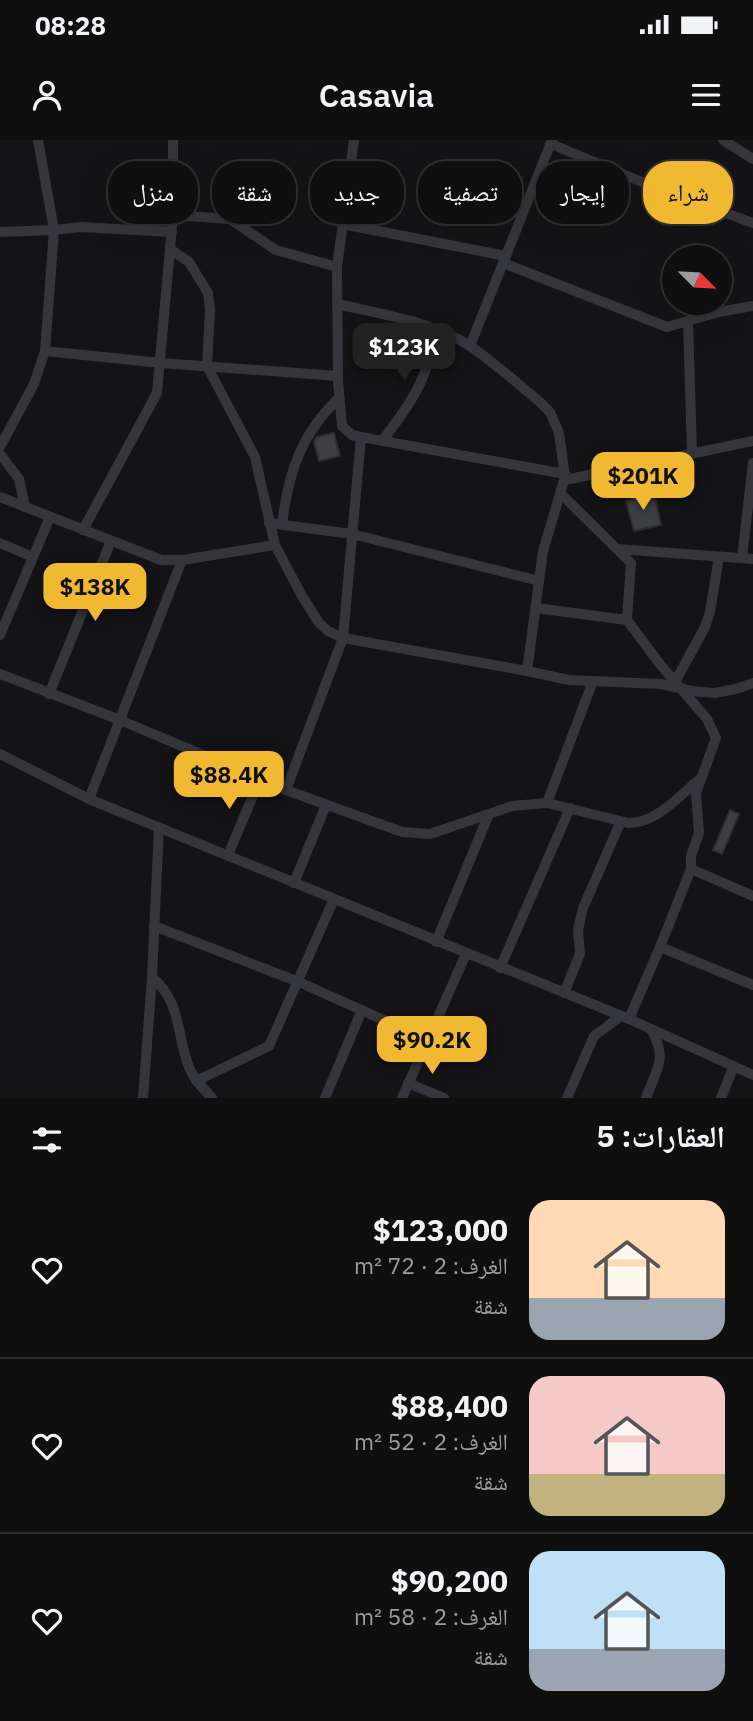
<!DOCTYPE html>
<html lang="ar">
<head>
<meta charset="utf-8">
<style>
  body { margin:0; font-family:"IBM Plex Sans","Noto Naskh Arabic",sans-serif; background:#1d1d1e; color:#f1f3f6; direction:rtl; height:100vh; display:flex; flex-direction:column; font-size:26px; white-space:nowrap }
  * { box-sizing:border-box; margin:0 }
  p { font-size:23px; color:#9b9c9f }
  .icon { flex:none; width:38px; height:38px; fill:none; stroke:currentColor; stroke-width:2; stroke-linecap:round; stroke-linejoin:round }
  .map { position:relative; height:958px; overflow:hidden; direction:ltr }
  .drawer { display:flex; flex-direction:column; background:#0f0f10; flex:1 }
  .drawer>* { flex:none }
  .top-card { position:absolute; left:21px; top:21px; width:712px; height:63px; direction:rtl; display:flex; gap:14px }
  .needle { width:46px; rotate:114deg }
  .controls { position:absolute; left:662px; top:105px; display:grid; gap:14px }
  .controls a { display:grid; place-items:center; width:70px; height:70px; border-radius:50%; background:#0f0f10; box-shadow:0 7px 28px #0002,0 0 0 2px #2f2f30; font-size:35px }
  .price { position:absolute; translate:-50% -60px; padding:0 16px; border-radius:14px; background:#f1b931; color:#111; font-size:23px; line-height:46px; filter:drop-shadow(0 2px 4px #0008) }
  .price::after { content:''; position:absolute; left:50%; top:42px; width:21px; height:16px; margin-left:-10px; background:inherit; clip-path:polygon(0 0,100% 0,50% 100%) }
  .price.selected { background:#222; color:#fff }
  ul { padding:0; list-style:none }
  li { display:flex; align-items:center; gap:21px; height:175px; padding:0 28px }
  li+li { border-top:2px solid #2f2f30 }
  li span { display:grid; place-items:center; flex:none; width:196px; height:140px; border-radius:21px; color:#555 }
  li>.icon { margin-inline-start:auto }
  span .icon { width:84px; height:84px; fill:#fffc; stroke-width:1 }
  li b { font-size:30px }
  h2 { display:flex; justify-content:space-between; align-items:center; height:84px; padding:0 28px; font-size:30px }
  .pill { padding:0 24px; border-radius:28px; background:#0f0f10; box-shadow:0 7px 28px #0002,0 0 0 2px #2f2f30; font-size:24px; line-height:63px }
  .pill.selected { background:#f1b931; color:#111 }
  .status { display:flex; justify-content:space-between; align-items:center; height:49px; padding:0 35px; background:#0f0f10; direction:ltr }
  .status svg { height:19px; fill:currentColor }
  header { display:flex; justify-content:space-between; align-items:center; height:91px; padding:0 28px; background:#0f0f10; font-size:32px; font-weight:600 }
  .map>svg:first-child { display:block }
  .building { fill:#3e3f43; stroke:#2e2e32; stroke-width:2 }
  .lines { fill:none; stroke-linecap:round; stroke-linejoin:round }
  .minor { stroke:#35363b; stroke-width:10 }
</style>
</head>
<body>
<div class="status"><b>08:28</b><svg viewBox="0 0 49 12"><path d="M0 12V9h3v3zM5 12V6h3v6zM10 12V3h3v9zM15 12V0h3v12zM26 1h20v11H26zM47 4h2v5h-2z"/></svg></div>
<header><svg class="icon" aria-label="menu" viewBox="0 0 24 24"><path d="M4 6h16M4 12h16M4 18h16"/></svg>Casavia<svg class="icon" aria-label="person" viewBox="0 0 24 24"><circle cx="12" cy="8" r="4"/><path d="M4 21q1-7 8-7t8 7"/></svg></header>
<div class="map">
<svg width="753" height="958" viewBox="0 0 753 958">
  <rect width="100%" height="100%" fill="#141416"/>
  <g class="building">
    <polygon points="334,293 340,316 319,321 314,302 317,297"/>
    <polygon points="650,352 652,358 655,358 661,385 634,391 626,361 632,359 631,356"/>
    <polygon points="730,670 739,674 722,714 713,710"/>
  </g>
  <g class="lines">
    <g class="minor">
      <polyline points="354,0 337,127 338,241 342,286 352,295 361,297 565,334"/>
      <polyline points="723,0 753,19"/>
      <polyline points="551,4 642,42 753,83"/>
      <polyline points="173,75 230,79 276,110 337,127"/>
      <polyline points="342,84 506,116"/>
      <polyline points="0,92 54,90 38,0"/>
      <polyline points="170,109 189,122 208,153 210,170 207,226 255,317 275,405 302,456 319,483 328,491 343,498 527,531 569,540 661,544 692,551 715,553 736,549 753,543"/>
      <polyline points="503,123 667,187 719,172 753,166"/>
      <path d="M 337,164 C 381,174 431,181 470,206 C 495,223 518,244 541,263 L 550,272 L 559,293 L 565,337 L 543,411 L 527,531"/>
      <polyline points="688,181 692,313"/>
      <polyline points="470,206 552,0"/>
      <polyline points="45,211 161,223 338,236"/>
      <path d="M 382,301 C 414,260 425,241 438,191"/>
      <polyline points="0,307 34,244 45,211 54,90 81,87 172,92"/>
      <polyline points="0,314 19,339 25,367"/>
      <polyline points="565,340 753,301"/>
      <polyline points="561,354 631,423 627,480 659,523 707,579 716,598 696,653 699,693 691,716 691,729 660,807 629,879"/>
      <polyline points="0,357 161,420 182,420 275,405"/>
      <polyline points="269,383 352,394 539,441"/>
      <path d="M 282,385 C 288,333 301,294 339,258"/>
      <polyline points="83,390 157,253 173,75 173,0"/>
      <polyline points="0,403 33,417"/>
      <polyline points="617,409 753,419"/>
      <polyline points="742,418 753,323"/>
      <polyline points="536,468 627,480"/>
      <polyline points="0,495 50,377"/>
      <path d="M 0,534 L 120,580 L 286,650 L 402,692 L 430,694 L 512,666 L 547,663 L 628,683 C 656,684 680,655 700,639"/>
      <polyline points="675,542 705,487 710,472 719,417"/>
      <polyline points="49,554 111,401"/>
      <polyline points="0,614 89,659 629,879 753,935"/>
      <polyline points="286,650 343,498 361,297"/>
      <polyline points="89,659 182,420"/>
      <polyline points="547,663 593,541"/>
      <polyline points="228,715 260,639"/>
      <polyline points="691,729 753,756"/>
      <polyline points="294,743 326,665"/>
      <polyline points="154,786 299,842 428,900"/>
      <polyline points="436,802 489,674"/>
      <polyline points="660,807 753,845"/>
      <polyline points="500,828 570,668"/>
      <path d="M 152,837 C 182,863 176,894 189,927 C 193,939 204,949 212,958"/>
      <polyline points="564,853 580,814 578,790 583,768 621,681"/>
      <polyline points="196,941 269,906 334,759"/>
      <polyline points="408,943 444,958"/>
      <polyline points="143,958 152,837 159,687"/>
      <polyline points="325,958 362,870"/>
      <polyline points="402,958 466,814"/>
      <polyline points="567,958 594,896 621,876"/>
      <path d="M 646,958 C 657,928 668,919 651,889"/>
      <polyline points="721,958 734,926"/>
    </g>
  </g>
</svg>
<div class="controls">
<a><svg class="needle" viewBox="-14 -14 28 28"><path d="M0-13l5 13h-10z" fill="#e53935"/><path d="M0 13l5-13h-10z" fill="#9b9c9f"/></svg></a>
</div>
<b class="price selected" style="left:404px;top:243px">$123K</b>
<b class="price" style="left:643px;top:372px">$201K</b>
<b class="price" style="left:95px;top:483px">$138K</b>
<b class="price" style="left:229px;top:671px">$88.4K</b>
<b class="price" style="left:432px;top:936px">$90.2K</b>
<div class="top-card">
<a class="pill selected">شراء</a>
<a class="pill">إيجار</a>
<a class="pill">تصفية</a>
<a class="pill">جديد</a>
<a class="pill">شقة</a>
<a class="pill">منزل</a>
</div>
</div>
<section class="drawer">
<h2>العقارات: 5<svg class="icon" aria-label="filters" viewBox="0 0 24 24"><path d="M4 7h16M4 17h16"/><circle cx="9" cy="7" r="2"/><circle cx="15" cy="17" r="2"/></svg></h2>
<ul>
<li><span style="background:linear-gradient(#ffd9b3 70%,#9aa5b1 0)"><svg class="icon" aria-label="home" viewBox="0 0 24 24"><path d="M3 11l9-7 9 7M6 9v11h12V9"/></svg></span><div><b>$123,000</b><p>الغرف: 2 · 72 m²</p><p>شقة</p></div><svg class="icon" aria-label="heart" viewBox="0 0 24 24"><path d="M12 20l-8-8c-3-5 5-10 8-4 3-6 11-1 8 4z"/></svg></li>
<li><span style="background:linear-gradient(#f6c9c9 70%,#c2b280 0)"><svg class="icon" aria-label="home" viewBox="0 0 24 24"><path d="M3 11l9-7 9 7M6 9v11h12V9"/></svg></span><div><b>$88,400</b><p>الغرف: 2 · 52 m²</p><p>شقة</p></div><svg class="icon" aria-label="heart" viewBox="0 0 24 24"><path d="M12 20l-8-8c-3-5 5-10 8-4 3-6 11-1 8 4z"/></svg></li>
<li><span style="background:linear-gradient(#bfe0f5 70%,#9aa5b1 0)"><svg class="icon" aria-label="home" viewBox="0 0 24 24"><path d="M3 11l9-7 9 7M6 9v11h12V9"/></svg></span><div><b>$90,200</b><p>الغرف: 2 · 58 m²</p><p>شقة</p></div><svg class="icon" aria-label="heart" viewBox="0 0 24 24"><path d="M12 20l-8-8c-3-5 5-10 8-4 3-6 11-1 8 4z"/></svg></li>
</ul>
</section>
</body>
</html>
